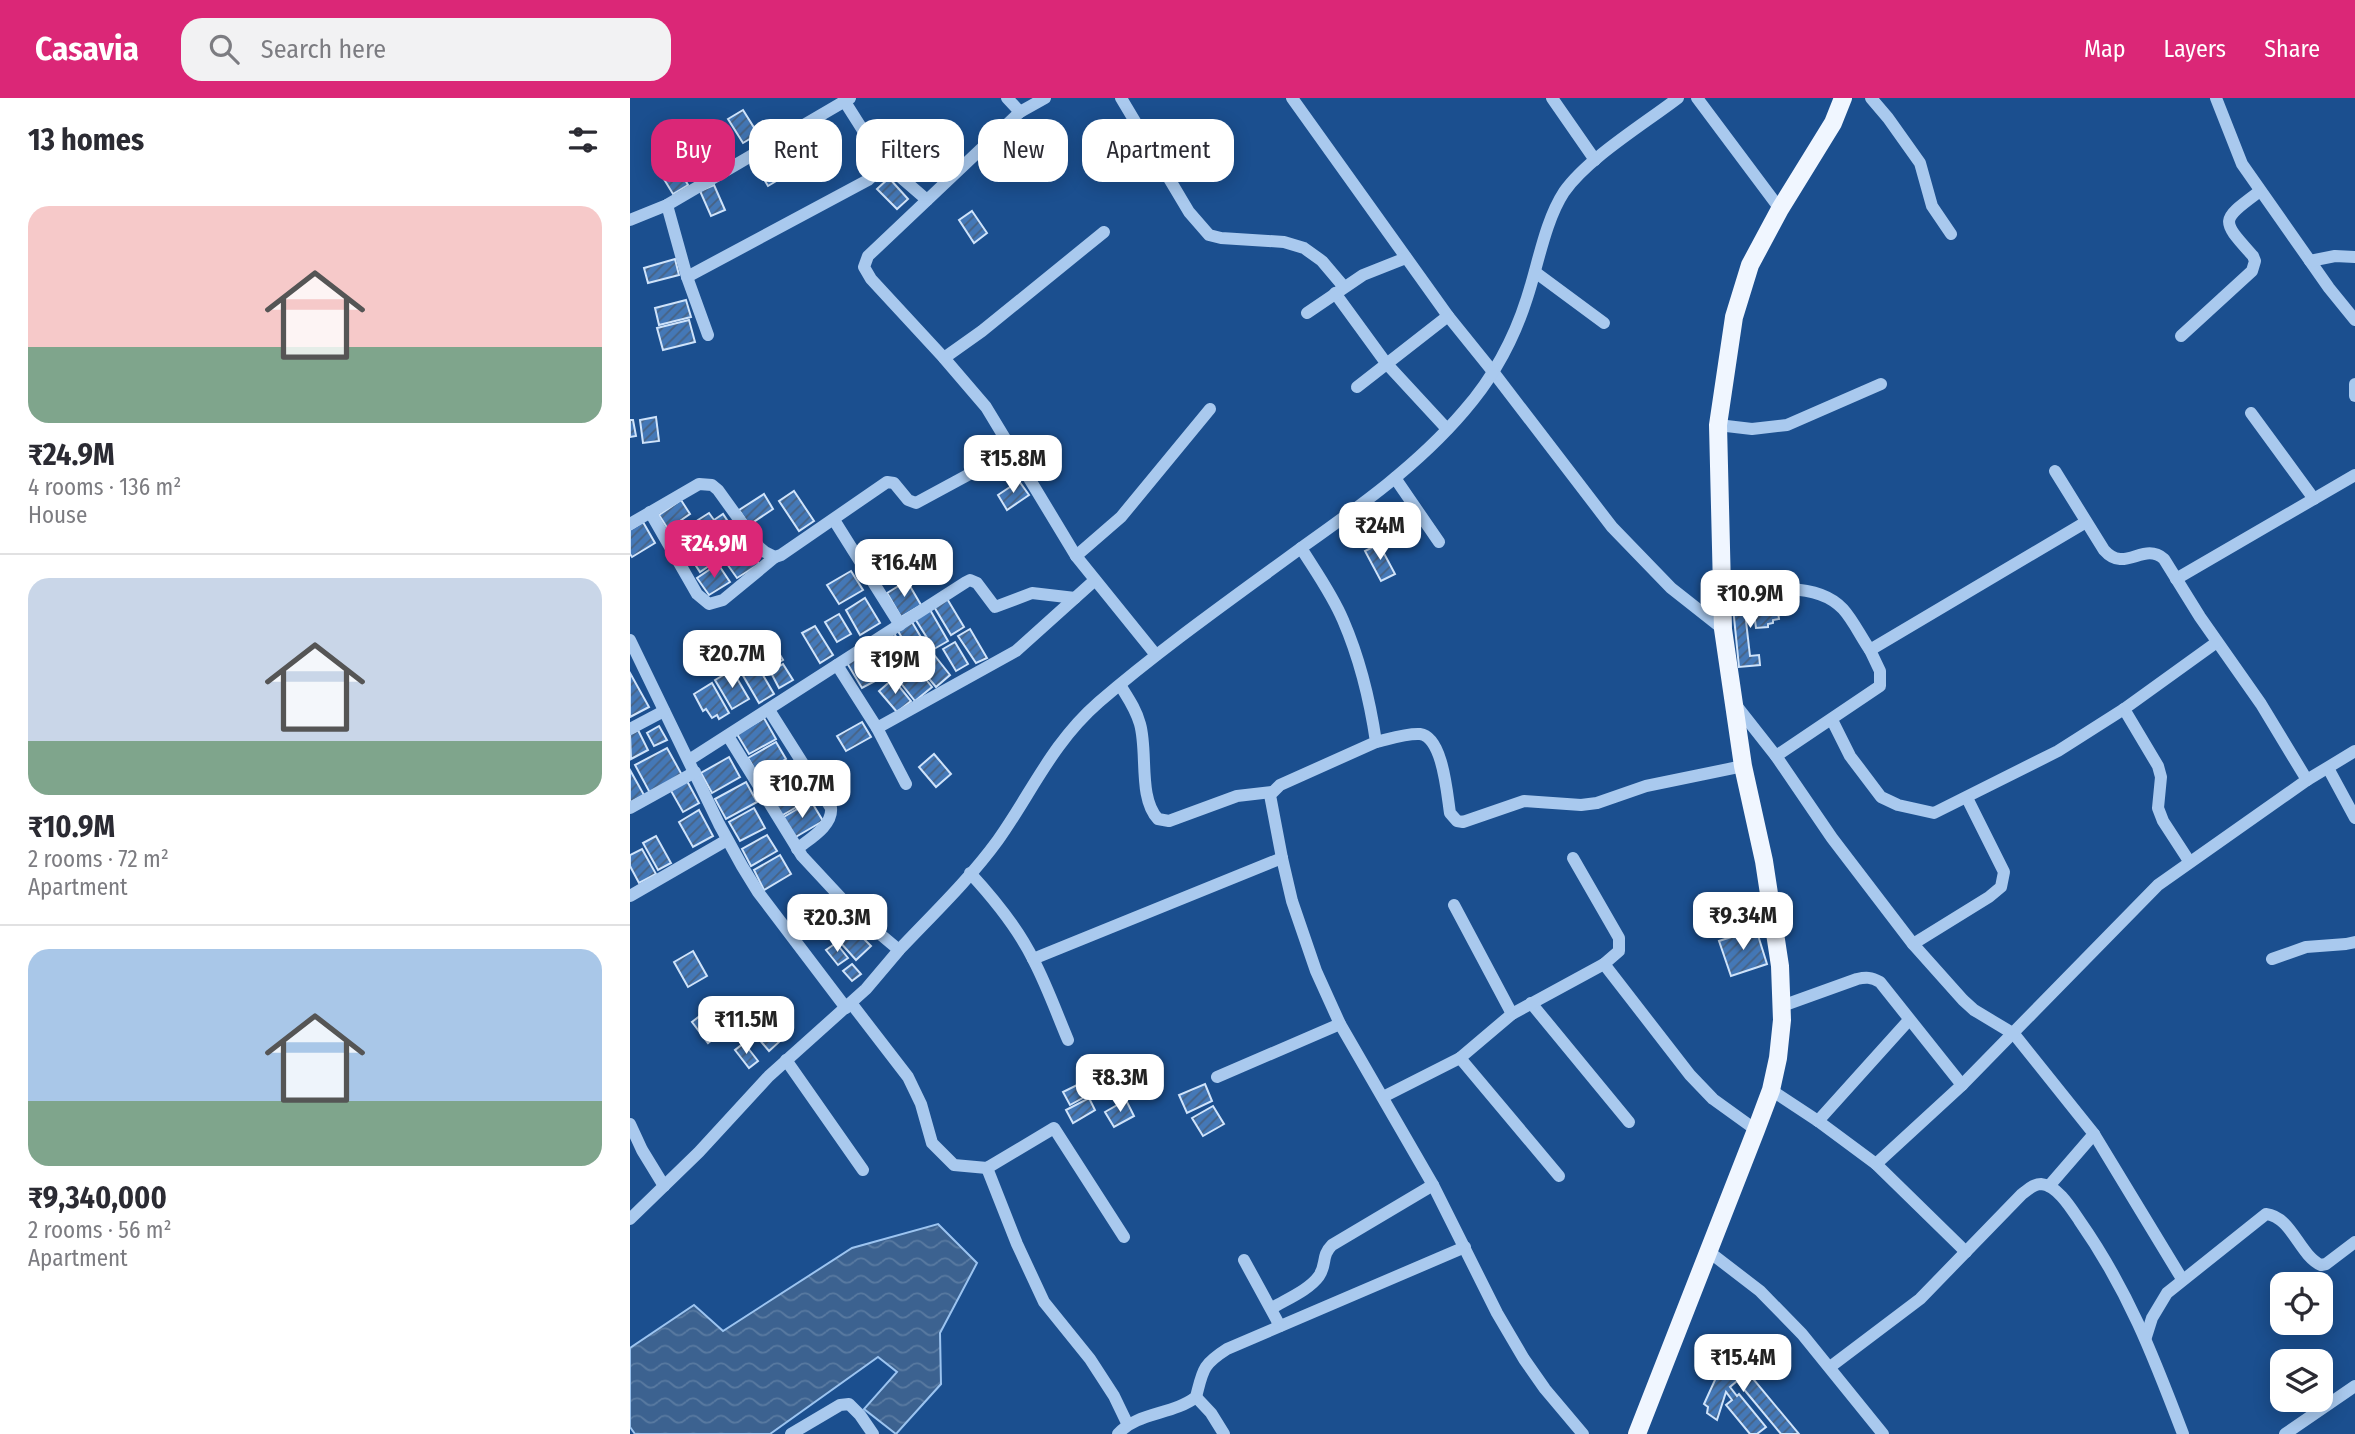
<!DOCTYPE html>
<html lang="en">
<head>
<meta charset="utf-8">
<style>
  body { margin:0; font-family:"Fira Sans Condensed",sans-serif; background:#f2f2f3; color:#2b2b33; height:100vh; display:flex; flex-direction:column; font-size:26px; white-space:nowrap }
  * { box-sizing:border-box; margin:0 }
  p { font-size:23px; color:#7c7c81 }
  .icon { flex:none; width:38px; height:38px; fill:none; stroke:currentColor; stroke-width:2; stroke-linecap:round; stroke-linejoin:round }
  .map { position:relative; flex:1; overflow:hidden }
  .panel { display:flex; flex-direction:column; background:#fff; width:630px }
  .panel>* { flex:none }
  .guide { position:absolute; left:21px; top:21px; width:665px; height:63px; display:flex; gap:14px }
  .controls { position:absolute; left:1640px; top:1174px; display:grid; gap:14px }
  .controls a { display:grid; place-items:center; width:63px; height:63px; border-radius:14px; background:#fff; box-shadow:0 4px 18px #0003; font-size:35px }
  .price { position:absolute; translate:-50% -60px; padding:0 16px; border-radius:14px; background:#fff; color:#222; font-size:23px; line-height:46px; filter:drop-shadow(0 2px 4px #0008) }
  .price::after { content:''; position:absolute; left:50%; top:42px; width:21px; height:16px; margin-left:-10px; background:inherit; clip-path:polygon(0 0,100% 0,50% 100%) }
  .price.on { background:#db2777; color:#fff }
  ul { padding:0; list-style:none }
  li { display:grid; align-content:center; gap:14px; height:371px; padding:0 28px }
  li+li { border-top:2px solid #e1e1e2 }
  li span { display:grid; place-items:center; height:217px; border-radius:21px; color:#555 }
  li>.icon { margin-inline-start:auto }
  span .icon { width:126px; height:126px; fill:#fffc; stroke-width:1 }
  li b { font-size:30px }
  h2 { display:flex; justify-content:space-between; align-items:center; height:84px; padding:0 28px; font-size:30px }
  .tag { padding:0 24px; border-radius:21px; background:#fff; box-shadow:0 4px 18px #0003; font-size:24px; line-height:63px }
  .tag.on { background:#db2777; color:#fff }
  header { display:flex; align-items:center; gap:42px; box-sizing:border-box; height:98px; padding:0 35px; background:#db2777; color:#fff }
  header strong { font-size:33px }
  nav { display:flex; gap:38px; margin-inline-start:auto; font-size:24px }
  .search { width:490px; height:63px; background:#f2f2f3; display:flex; align-items:center; gap:18px; box-sizing:border-box; padding:0 24px; border-radius:21px; color:#7c7c81; font-size:26px }
  main { display:flex; flex:1; min-height:0 }
  .map>svg:first-child { display:block }
  .water { fill:url(#water-waves); stroke:#9cc4f0; stroke-width:2 }
  .building { fill:url(#building-hatch); stroke:#cfe3fa; stroke-width:2 }
  .lines { fill:none; stroke-linecap:round; stroke-linejoin:round }
  .minor { stroke:#a9c9ee; stroke-width:12 }
  .major { stroke:#f0f6ff; stroke-width:18 }
</style>
</head>
<body>
<header>
<strong>Casavia</strong>
<div class="search"><svg class="icon" aria-label="search" viewBox="0 0 24 24"><circle cx="10" cy="10" r="6"/><path d="M15 15l6 6"/></svg>Search here</div>
<nav><a>Map</a><a>Layers</a><a>Share</a></nav>
</header>
<main>
<section class="panel">
<h2>13 homes<svg class="icon" aria-label="filters" viewBox="0 0 24 24"><path d="M4 7h16M4 17h16"/><circle cx="9" cy="7" r="2"/><circle cx="15" cy="17" r="2"/></svg></h2>
<ul>
<li><span style="background:linear-gradient(#f6c9c9 65%,#7fa58c 0)"><svg class="icon" aria-label="home" viewBox="0 0 24 24"><path d="M3 11l9-7 9 7M6 9v11h12V9"/></svg></span><div><b>₹24.9M</b><p>4 rooms · 136 m²</p><p>House</p></div></li>
<li><span style="background:linear-gradient(#c9d6e8 75%,#7fa58c 0)"><svg class="icon" aria-label="home" viewBox="0 0 24 24"><path d="M3 11l9-7 9 7M6 9v11h12V9"/></svg></span><div><b>₹10.9M</b><p>2 rooms · 72 m²</p><p>Apartment</p></div></li>
<li><span style="background:linear-gradient(#a9c7e8 70%,#7fa58c 0)"><svg class="icon" aria-label="home" viewBox="0 0 24 24"><path d="M3 11l9-7 9 7M6 9v11h12V9"/></svg></span><div><b>₹9,340,000</b><p>2 rooms · 56 m²</p><p>Apartment</p></div></li>
</ul>
</section>
<div class="map">
<svg width="1725" height="1336" viewBox="0 0 1725 1336">
  <defs>
    <pattern id="water-waves" width="16" height="10" patternUnits="userSpaceOnUse" patternTransform="scale(1.75)"><rect width="16" height="10" fill="#3c6290"/><path d="M0 5q4-4 8 0t8 0" fill="none" stroke="#597aa1"/></pattern>
    <pattern id="building-hatch" width="6" height="6" patternUnits="userSpaceOnUse" patternTransform="scale(1.75)"><rect width="6" height="6" fill="#4478b7"/><path d="M-1 1l2-2M0 6l6-6M5 7l2-2" fill="none" stroke="#486282"/></pattern>
  </defs>
  <rect width="100%" height="100%" fill="#1b4f8f"/>
  <polygon class="water" points="308,1126 347,1165 310,1235 311,1286 266,1336 234,1311 267,1274 248,1259 140,1336 5,1336 0,1329 0,1250 64,1207 93,1233 222,1150"/>
  <g class="building">
    <polygon points="113,12 128,36 113,45 98,21"/>
    <polygon points="137,53 153,79 138,88 122,61"/>
    <polygon points="41,58 58,87 43,96 26,68"/>
    <polygon points="259,80 278,101 267,111 247,91"/>
    <polygon points="84,87 95,112 81,118 70,93"/>
    <polygon points="342,113 357,135 344,145 329,122"/>
    <polygon points="45,161 49,177 18,185 14,170"/>
    <polygon points="56,202 61,219 29,227 25,210"/>
    <polygon points="59,222 65,244 33,252 27,230"/>
    <polygon points="26,319 29,343 13,345 10,322"/>
    <polygon points="0,322 3,322 6,338 0,339"/>
    <polygon points="389,383 399,397 377,412 368,397"/>
    <polygon points="164,393 184,423 169,433 149,403"/>
    <polygon points="134,396 143,411 119,427 109,412"/>
    <polygon points="51,402 60,416 38,431 29,417"/>
    <polygon points="79,415 84,422 93,416 99,425 79,438 68,422"/>
    <polygon points="13,424 25,445 2,459 0,456 0,432"/>
    <polygon points="80,442 92,459 70,474 59,457"/>
    <polygon points="260,445 270,462 248,475 238,458"/>
    <polygon points="749,446 765,476 751,483 735,453"/>
    <polygon points="117,449 129,466 107,480 95,463"/>
    <polygon points="88,466 100,484 79,497 67,480"/>
    <polygon points="221,473 233,492 209,506 197,487"/>
    <polygon points="277,483 291,507 271,519 257,495"/>
    <polygon points="316,499 334,529 321,537 303,507"/>
    <polygon points="235,500 250,525 230,537 216,512"/>
    <polygon points="1133,505 1134,515 1148,514 1149,521 1143,522 1143,525 1138,526 1138,529 1126,530 1125,522 1116,523 1120,558 1129,557 1130,567 1109,569 1103,509"/>
    <polygon points="299,510 318,543 304,551 284,519"/>
    <polygon points="209,516 221,536 207,544 195,524"/>
    <polygon points="282,524 301,556 286,564 268,533"/>
    <polygon points="185,528 203,557 190,565 172,535"/>
    <polygon points="340,531 357,560 346,565 328,538"/>
    <polygon points="264,535 279,562 265,570 249,544"/>
    <polygon points="325,544 338,566 326,573 313,551"/>
    <polygon points="143,545 153,562 136,572 126,555"/>
    <polygon points="231,558 245,583 232,590 217,565"/>
    <polygon points="305,558 320,577 306,589 290,570"/>
    <polygon points="123,560 144,596 129,605 108,569"/>
    <polygon points="283,565 302,589 285,603 266,579"/>
    <polygon points="153,566 163,582 149,590 140,573"/>
    <polygon points="102,572 119,601 102,611 85,582"/>
    <polygon points="0,575 19,609 0,619"/>
    <polygon points="263,581 281,603 267,614 249,593"/>
    <polygon points="82,585 99,615 89,621 87,617 82,620 76,611 73,613 64,596"/>
    <polygon points="134,620 146,641 119,656 107,636"/>
    <polygon points="232,624 241,639 216,653 207,638"/>
    <polygon points="29,628 37,642 24,648 17,635"/>
    <polygon points="8,632 18,652 1,661 0,636"/>
    <polygon points="146,644 156,661 128,677 118,660"/>
    <polygon points="37,650 52,677 20,695 5,667"/>
    <polygon points="304,656 321,676 306,689 289,669"/>
    <polygon points="99,659 110,679 82,695 71,675"/>
    <polygon points="158,664 167,681 147,693 137,676"/>
    <polygon points="0,672 14,697 0,705"/>
    <polygon points="57,683 69,705 53,714 40,691"/>
    <polygon points="116,684 127,704 96,721 85,701"/>
    <polygon points="167,686 177,703 151,718 141,702"/>
    <polygon points="181,703 193,723 164,740 152,720"/>
    <polygon points="124,710 135,730 110,743 99,724"/>
    <polygon points="69,712 83,738 63,749 49,724"/>
    <polygon points="137,737 147,753 121,768 112,751"/>
    <polygon points="26,738 41,765 28,772 13,745"/>
    <polygon points="12,751 26,776 9,785 0,768 0,757"/>
    <polygon points="150,757 161,776 134,792 124,772"/>
    <polygon points="223,830 241,848 226,862 209,843"/>
    <polygon points="1126,831 1137,866 1101,878 1089,843"/>
    <polygon points="206,845 218,860 208,867 196,852"/>
    <polygon points="63,853 77,878 58,889 44,864"/>
    <polygon points="222,866 231,876 222,883 213,873"/>
    <polygon points="71,917 87,938 78,945 62,924"/>
    <polygon points="133,924 149,944 139,953 122,933"/>
    <polygon points="114,945 128,963 119,970 105,952"/>
    <polygon points="451,985 458,997 440,1007 433,994"/>
    <polygon points="575,986 582,1003 557,1015 549,997"/>
    <polygon points="459,1000 465,1012 443,1025 436,1012"/>
    <polygon points="496,1002 504,1018 484,1029 475,1014"/>
    <polygon points="583,1008 594,1026 573,1038 562,1020"/>
    <polygon points="1119,1253 1135,1273 1124,1282 1169,1336 1151,1336 1107,1283 1100,1289 1107,1298 1109,1296 1136,1329 1127,1336 1120,1336 1096,1307 1102,1302 1096,1294 1087,1322 1077,1315 1078,1309 1074,1306 1085,1282 1070,1264 1080,1256 1089,1266 1096,1260 1102,1267"/>
  </g>
  <g class="lines">
    <g class="minor">
      <polyline points="377,0 390,14"/>
      <polyline points="415,0 390,14 238,158 234,169 241,181 314,260 356,309 446,458 526,557"/>
      <polyline points="491,0 559,114 579,137 591,140 654,144 674,150 692,163 714,189"/>
      <polyline points="662,0 818,218 864,275 982,429 1041,490 1093,531"/>
      <polyline points="922,0 965,62"/>
      <polyline points="1067,0 1150,111"/>
      <polyline points="1241,0 1258,20 1290,65 1302,108 1321,136"/>
      <polyline points="1586,0 1612,66 1699,190 1725,222"/>
      <polyline points="215,4 253,64 297,102"/>
      <polyline points="37,107 57,179 78,237"/>
      <polyline points="0,122 37,107 220,0"/>
      <polyline points="1680,163 1705,158 1725,159"/>
      <polyline points="905,174 974,225"/>
      <polyline points="57,179 238,82 249,72 253,64"/>
      <polyline points="705,195 756,265 817,331"/>
      <polyline points="677,215 733,177 776,160"/>
      <path d="M 1551,238 L 1622,173 L 1625,163 L 1623,158 C 1590,121 1590,123 1630,93"/>
      <polyline points="314,260 352,233 474,134"/>
      <polyline points="1725,286 1725,298"/>
      <polyline points="727,289 818,218"/>
      <polyline points="1621,315 1684,401"/>
      <polyline points="1088,327 1122,331 1157,327 1251,286"/>
      <path d="M 1425,373 L 1474,452 C 1495,476 1513,443 1534,461 L 1570,519 L 1631,606 L 1677,682"/>
      <polyline points="765,380 809,444"/>
      <polyline points="20,414 67,496 79,506 93,502 145,459"/>
      <polyline points="204,422 270,527"/>
      <polyline points="0,426 69,386 82,387 88,392 129,449 135,454 145,459 151,457 257,384 264,385 278,402 286,405 384,352"/>
      <path d="M 671,450 C 686,474 702,496 713,522 C 729,559 740,603 746,644 L 650,687 L 640,697 L 652,760 L 662,803 L 686,873 L 710,926 L 803,1087 L 867,1215 L 894,1261 L 915,1291 L 953,1336"/>
      <polyline points="446,458 491,419 580,311"/>
      <polyline points="1546,481 1725,377"/>
      <path d="M 1092,499 C 1127,493 1184,480 1213,511 C 1223,522 1231,539 1240,552 L 1456,424"/>
      <polyline points="0,542 89,726 112,768 128,794 216,910"/>
      <polyline points="207,567 247,630 276,686"/>
      <path d="M 490,587 C 498,600 506,611 510,626 C 518,654 508,700 528,721 L 539,723 L 607,698 L 642,694"/>
      <polyline points="1105,606 1146,658 1202,740 1283,846 1333,902 1344,912 1384,936 1464,1036 1419,1088"/>
      <polyline points="1494,611 1528,668 1531,679 1528,710 1533,723 1559,763"/>
      <path d="M 139,612 L 201,710 C 203,728 179,741 167,751"/>
      <polyline points="1202,622 1220,658 1251,699 1268,707 1304,715 1428,653 1494,611 1587,544"/>
      <polyline points="247,630 386,553 465,482"/>
      <polyline points="0,631 34,613"/>
      <polyline points="98,638 172,758 225,815 269,852"/>
      <path d="M 746,644 C 759,641 777,635 790,636 C 813,639 817,696 820,715 L 827,723 L 833,724 L 894,703 L 951,707 L 967,705 L 1016,688 L 1113,668"/>
      <polyline points="1146,658 1250,588 1250,573 1240,552"/>
      <polyline points="59,662 336,484 340,482 347,485 365,509 402,495 445,500"/>
      <polyline points="1698,670 1725,720"/>
      <polyline points="0,710 65,674"/>
      <polyline points="943,760 989,840 989,853 974,866"/>
      <path d="M 340,775 C 365,802 388,830 404,863 C 417,888 427,916 438,942"/>
      <polyline points="0,798 97,742"/>
      <polyline points="824,807 882,916"/>
      <polyline points="1283,846 1359,799 1371,789 1374,774 1337,700"/>
      <polyline points="403,861 652,760"/>
      <polyline points="1642,861 1676,849 1716,846 1725,844"/>
      <polyline points="221,905 278,979 291,1006 302,1045 324,1067 357,1070 424,1030 494,1139"/>
      <polyline points="901,905 999,1024"/>
      <path d="M 1152,908 L 1227,881 C 1236,879 1241,879 1250,884 L 1332,987"/>
      <polyline points="830,960 929,1078"/>
      <polyline points="156,962 233,1072"/>
      <polyline points="587,979 710,926"/>
      <polyline points="1141,992 1188,1023 1246,1066 1336,1154"/>
      <polyline points="753,999 830,960 882,916 974,866 1060,977 1083,1001 1126,1032"/>
      <polyline points="1188,1023 1279,922"/>
      <polyline points="0,1026 12,1052 34,1088"/>
      <polyline points="1464,1036 1552,1181"/>
      <polyline points="1246,1066 1332,987 1528,787 1677,682 1725,653"/>
      <polyline points="357,1070 387,1146 414,1204 460,1261 484,1298 497,1325"/>
      <path d="M 0,1121 L 69,1054 L 139,978 L 236,891 L 269,852 C 302,817 339,782 368,742 C 402,694 422,645 469,604 C 533,549 603,500 671,450 C 729,409 788,367 834,313 C 862,281 884,241 897,200 C 908,167 915,123 934,94 C 958,60 1014,26 1048,0"/>
      <polyline points="1078,1153 1130,1193 1172,1236 1253,1336"/>
      <polyline points="614,1162 650,1228"/>
      <path d="M 642,1210 C 657,1201 679,1192 689,1178 C 697,1166 691,1158 702,1147 L 803,1087"/>
      <path d="M 1516,1239 L 1522,1220 L 1537,1195 L 1636,1116 C 1662,1119 1669,1157 1691,1167 L 1696,1166 L 1725,1144"/>
      <path d="M 1200,1269 L 1290,1201 L 1392,1096 C 1398,1092 1403,1086 1411,1086 C 1427,1087 1441,1110 1449,1122 C 1498,1192 1523,1257 1553,1336"/>
      <polyline points="566,1299 581,1315 594,1336"/>
      <polyline points="161,1336 210,1307 219,1306 230,1317 243,1336"/>
      <path d="M 488,1336 C 507,1314 543,1317 566,1299 C 573,1272 572,1267 597,1251 L 835,1149"/>
      <polyline points="1655,1336 1725,1288"/>
    </g>
    <polyline class="major" points="1007,1336 1126,1032 1141,992 1148,960 1152,922 1150,868 1134,763 1113,668 1093,531 1088,327 1104,219 1120,167 1150,111 1203,25 1213,0"/>
  </g>
</svg>
<div class="controls">
<a><svg class="icon" aria-label="locate" viewBox="0 0 24 24"><circle cx="12" cy="12" r="6"/><path d="M12 2v4M12 18v4M2 12h4M18 12h4"/></svg></a>
<a><svg class="icon" aria-label="layers" viewBox="0 0 24 24"><path d="M12 4l9 5-9 5-9-5zM3 14l9 5 9-5"/></svg></a>
</div>
<b class="price" style="left:383px;top:397px">₹15.8M</b>
<b class="price" style="left:750px;top:464px">₹24M</b>
<b class="price on" style="left:84px;top:482px">₹24.9M</b>
<b class="price" style="left:274px;top:501px">₹16.4M</b>
<b class="price" style="left:1120px;top:532px">₹10.9M</b>
<b class="price" style="left:102px;top:592px">₹20.7M</b>
<b class="price" style="left:265px;top:598px">₹19M</b>
<b class="price" style="left:172px;top:722px">₹10.7M</b>
<b class="price" style="left:1113px;top:854px">₹9.34M</b>
<b class="price" style="left:207px;top:856px">₹20.3M</b>
<b class="price" style="left:116px;top:958px">₹11.5M</b>
<b class="price" style="left:490px;top:1016px">₹8.3M</b>
<b class="price" style="left:1113px;top:1296px">₹15.4M</b>
<div class="guide">
<a class="tag on">Buy</a>
<a class="tag">Rent</a>
<a class="tag">Filters</a>
<a class="tag">New</a>
<a class="tag">Apartment</a>
</div>
</div>
</main>
</body>
</html>
